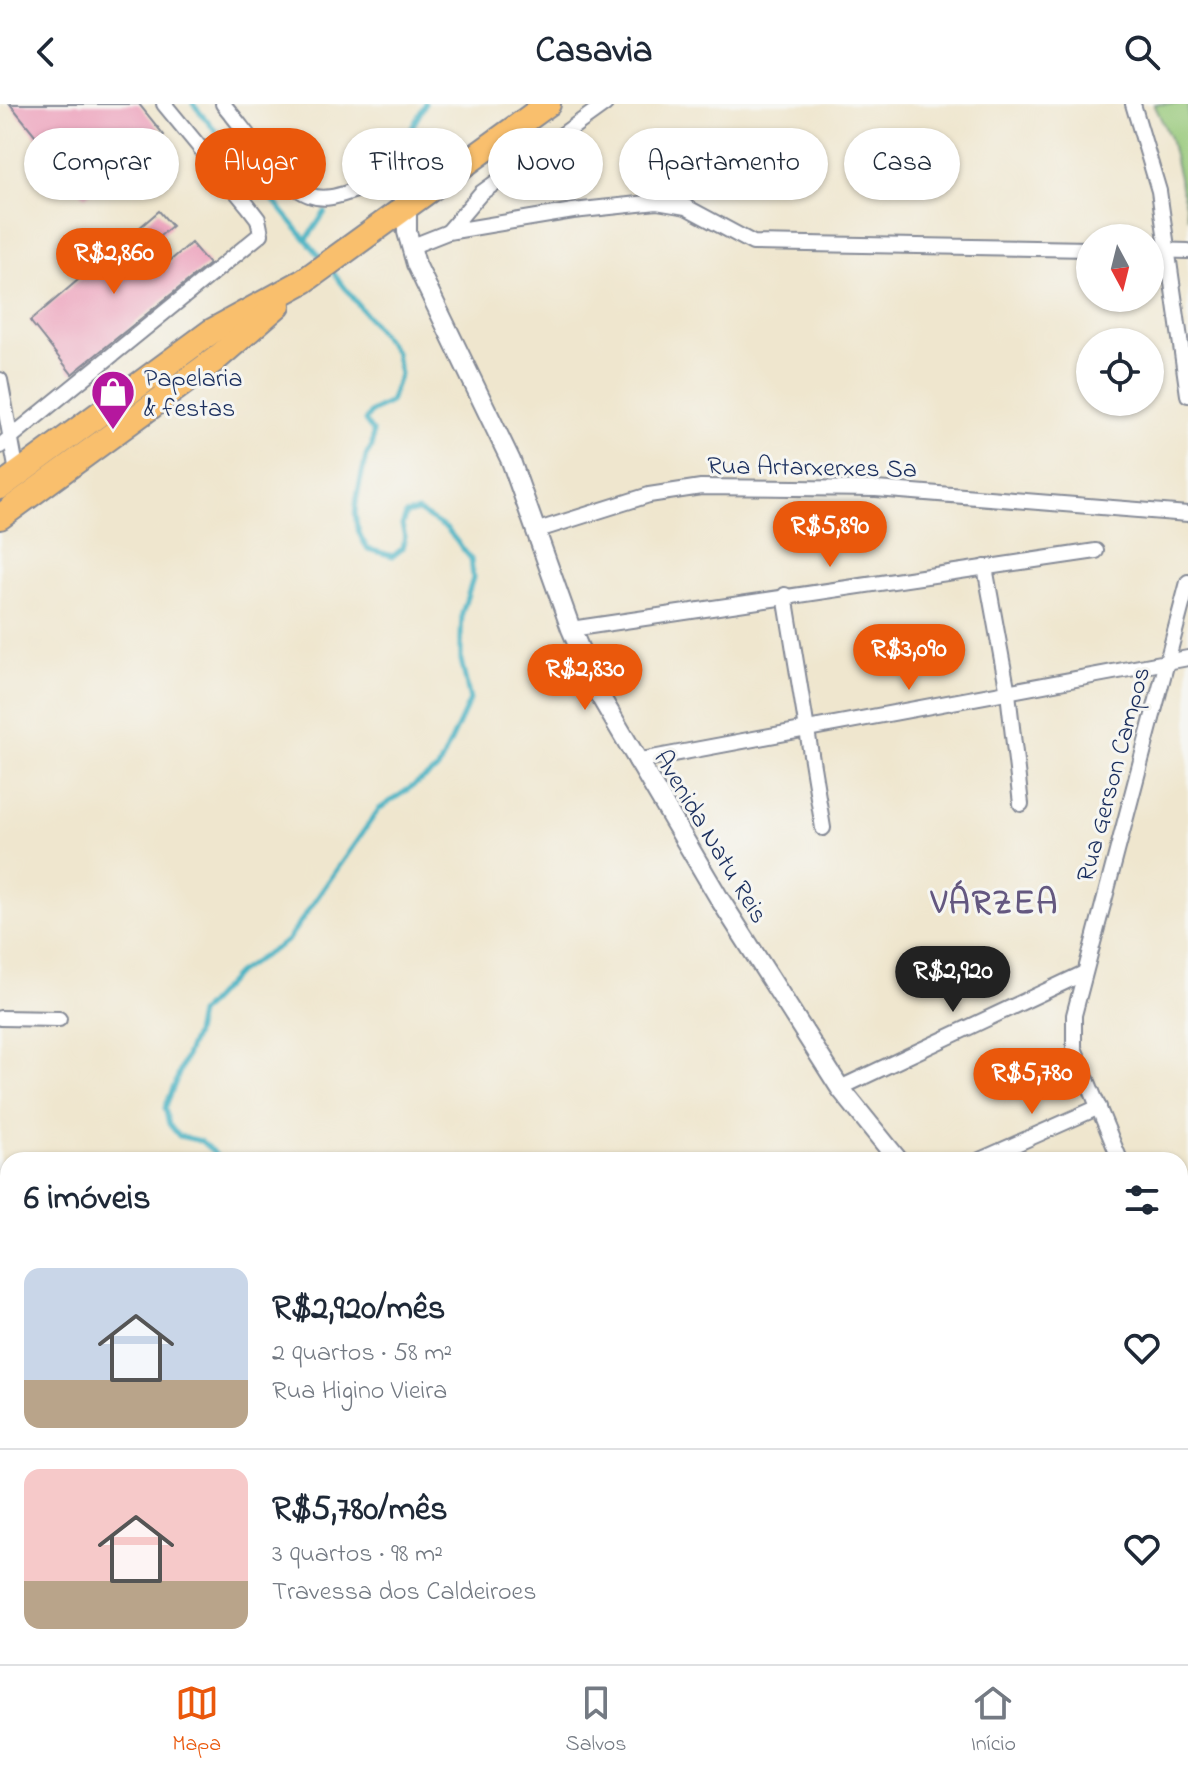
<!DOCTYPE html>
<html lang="pt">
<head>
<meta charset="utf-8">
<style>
  body { margin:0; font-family:"Indie Flower",sans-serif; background:#f2f2f3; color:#1f2937; height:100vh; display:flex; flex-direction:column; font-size:30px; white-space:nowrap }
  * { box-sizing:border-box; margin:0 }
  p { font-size:26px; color:#747a83 }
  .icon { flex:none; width:44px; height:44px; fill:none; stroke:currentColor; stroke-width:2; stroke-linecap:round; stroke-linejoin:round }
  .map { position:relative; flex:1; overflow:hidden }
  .drawer { position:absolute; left:0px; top:1048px; width:1188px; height:512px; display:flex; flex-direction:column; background:#fff; border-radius:24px 24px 0 0; box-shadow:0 2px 6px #0004 }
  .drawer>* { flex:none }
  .hud { position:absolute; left:24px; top:24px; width:1140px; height:72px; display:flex; gap:16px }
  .needle { width:52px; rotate:173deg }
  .fabs { position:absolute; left:1076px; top:120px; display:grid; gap:16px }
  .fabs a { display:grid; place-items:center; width:88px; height:88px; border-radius:50%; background:#fff; box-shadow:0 2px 6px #0004; font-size:40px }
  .price { position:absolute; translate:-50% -68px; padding:0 18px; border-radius:28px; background:#ea580c; color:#fff; font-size:26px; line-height:52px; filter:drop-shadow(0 2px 4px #0008) }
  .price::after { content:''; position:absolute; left:50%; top:48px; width:24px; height:18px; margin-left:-12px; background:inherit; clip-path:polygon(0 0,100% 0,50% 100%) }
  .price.active { background:#222; color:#fff }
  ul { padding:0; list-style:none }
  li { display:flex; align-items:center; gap:24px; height:200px; padding:0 24px }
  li+li { border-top:2px solid #e0e1e3 }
  li span { display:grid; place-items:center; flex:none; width:224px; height:160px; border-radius:16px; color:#555 }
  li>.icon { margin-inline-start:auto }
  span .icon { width:96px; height:96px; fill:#fffc; stroke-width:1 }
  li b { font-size:34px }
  h2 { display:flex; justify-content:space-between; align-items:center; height:96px; padding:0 24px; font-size:34px }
  .pill { padding:0 28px; border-radius:36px; background:#fff; box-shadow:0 2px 6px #0004; font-size:28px; line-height:72px }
  .pill.active { background:#ea580c; color:#fff }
  header { display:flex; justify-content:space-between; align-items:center; height:104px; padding:0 24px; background:#fff; font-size:36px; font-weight:700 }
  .tab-bar { display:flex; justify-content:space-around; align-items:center; height:112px; border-top:2px solid #e0e1e3; background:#fff; font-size:22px; color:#747a83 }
  .tab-bar a { display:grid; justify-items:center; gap:4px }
  .tab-bar .active { color:#ea580c }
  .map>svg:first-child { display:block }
  .garden { fill:#95c777; stroke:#587b6a; stroke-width:2 }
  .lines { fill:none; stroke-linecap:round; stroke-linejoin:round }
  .stream { stroke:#43b0c1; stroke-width:5 }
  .building { fill:#eda5be }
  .minor-casing { stroke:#858a96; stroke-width:18 }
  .tertiary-casing { stroke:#858a96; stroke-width:22 }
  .trunk-casing { stroke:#858a96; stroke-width:28 }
  .minor { stroke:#fff; stroke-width:14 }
  .tertiary { stroke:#fff; stroke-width:18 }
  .trunk { stroke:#f9bf6d; stroke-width:24 }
  .labels { text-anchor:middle; stroke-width:6; stroke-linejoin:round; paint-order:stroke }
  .poi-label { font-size:26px; fill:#1b2f5e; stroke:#f6f6f2; text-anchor:start }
  .street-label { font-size:26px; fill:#1b2f5e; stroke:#f6f6f2 }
  .district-label { font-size:34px; font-weight:bold; letter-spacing:2px; fill:#645880; stroke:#f6f6f2 }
</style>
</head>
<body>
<header><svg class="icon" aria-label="back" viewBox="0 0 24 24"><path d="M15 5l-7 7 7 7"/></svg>Casavia<svg class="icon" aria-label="search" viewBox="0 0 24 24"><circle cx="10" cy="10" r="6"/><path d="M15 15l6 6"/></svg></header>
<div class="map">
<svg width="1188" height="1560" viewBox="0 0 1188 1560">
  <rect width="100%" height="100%" fill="#f6f6f2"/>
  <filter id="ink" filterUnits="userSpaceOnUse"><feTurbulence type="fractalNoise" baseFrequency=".0125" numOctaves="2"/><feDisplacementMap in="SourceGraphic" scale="16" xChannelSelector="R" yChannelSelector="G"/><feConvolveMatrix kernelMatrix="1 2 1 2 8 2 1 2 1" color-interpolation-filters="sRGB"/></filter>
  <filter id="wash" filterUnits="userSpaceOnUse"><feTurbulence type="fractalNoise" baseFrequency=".006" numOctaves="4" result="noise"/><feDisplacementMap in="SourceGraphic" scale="32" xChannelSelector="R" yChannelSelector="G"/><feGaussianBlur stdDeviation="1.8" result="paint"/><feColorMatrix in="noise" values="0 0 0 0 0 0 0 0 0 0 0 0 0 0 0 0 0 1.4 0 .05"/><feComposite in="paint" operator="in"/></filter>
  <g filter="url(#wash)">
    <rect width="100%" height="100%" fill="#efe6ce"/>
    <polygon class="garden" points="1154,0 1188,0 1188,114 1170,34"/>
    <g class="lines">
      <g class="stream">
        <polyline points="193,0 323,156"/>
        <polyline points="396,53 425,0"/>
        <polyline points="307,135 325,108"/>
        <path d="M 222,1056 L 201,1037 L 179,1032 L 169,1020 L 165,1004 L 195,930 L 199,910 L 237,869 L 287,837 L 379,705 L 438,665 L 470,596 L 461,556 L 461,533 L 462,509 L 473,474 L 471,455 L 447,425 L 418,407 L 406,410 L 402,421 L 405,433 L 403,444 L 393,452 L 368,445 C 348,417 356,396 363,366 C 366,355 364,352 372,343 L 373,328 L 365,317 L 371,308 L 390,298 L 400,270 L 395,248 L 332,167"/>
        <polyline points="0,1477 8,1466"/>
      </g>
    </g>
    <g id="blocks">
      <g class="building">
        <polygon points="10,0 139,0 164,31 85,93"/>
        <polygon points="159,107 172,122 141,148 157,168 191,139 209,160 72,270 30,217"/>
      </g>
    </g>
  </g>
  <g filter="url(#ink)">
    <use href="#blocks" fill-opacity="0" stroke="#858a96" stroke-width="2"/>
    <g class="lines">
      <g class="minor-casing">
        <g id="minor">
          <path d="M 223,0 C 245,25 279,79 309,91 C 344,105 373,59 407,99"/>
          <polyline points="1133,0 1159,87 1188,291"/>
          <polyline points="448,128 481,89 605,0"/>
          <polyline points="410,143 448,128 573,107 657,98 686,103 753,139 1090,145"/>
          <polyline points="1150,146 1188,147"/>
          <polyline points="0,276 18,374"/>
          <polyline points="0,342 261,130 258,115 248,102 164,0"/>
          <polyline points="535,427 649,391 701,383 876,385 1188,410"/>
          <polyline points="985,463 1008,589 1021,700"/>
          <polyline points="785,491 823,724"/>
          <polyline points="571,525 1096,447"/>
          <polyline points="636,657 1188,554"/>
          <polyline points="0,914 59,915"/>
          <polyline points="840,984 1082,870"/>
          <polyline points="980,1056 1099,1003"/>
          <polyline points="1120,1056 1074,944 1074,911 1188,478"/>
          <polyline points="1180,1125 1188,1117"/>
          <polyline points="1180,1210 1188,1231"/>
          <polyline points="0,1218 8,1220"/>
          <polyline points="1180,1341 1188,1339"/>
          <polyline points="740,1552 741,1560"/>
          <polyline points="900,1560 900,1552"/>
        </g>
      </g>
      <g class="tertiary-casing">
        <g id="tertiary">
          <polyline points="407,99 407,128 416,160 511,357 571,525 600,592 719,794 840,984 898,1056"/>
          <polyline points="1095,1552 1096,1560"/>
        </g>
      </g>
      <g class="trunk-casing">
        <g id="trunk">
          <polyline points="0,383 212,227 304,177 548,0"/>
          <polyline points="0,413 216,255 278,201"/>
        </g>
      </g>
      <use href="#minor" class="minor"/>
      <use href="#tertiary" class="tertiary"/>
      <use href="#trunk" class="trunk"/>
    </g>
  </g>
  <defs>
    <g id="shop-pin" transform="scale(2.3)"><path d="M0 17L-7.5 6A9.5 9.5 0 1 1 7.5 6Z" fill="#b5179e" stroke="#f6f6f2"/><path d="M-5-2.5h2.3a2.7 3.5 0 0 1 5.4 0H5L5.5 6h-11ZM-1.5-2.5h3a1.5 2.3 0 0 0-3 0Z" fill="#fff"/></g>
  </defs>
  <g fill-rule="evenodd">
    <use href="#shop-pin" x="113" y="288"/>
  </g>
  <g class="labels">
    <g class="poi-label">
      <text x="144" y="282">Papelaria<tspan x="144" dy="30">&amp; festas</tspan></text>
    </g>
    <g class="street-label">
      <text transform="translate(812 362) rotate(1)" y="9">Rua Artarxerxes Sa</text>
      <text transform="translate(1112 670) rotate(-75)" y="9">Rua Gerson Campos</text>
      <text transform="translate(712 732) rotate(59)" y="9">Avenida Natu Reis</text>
    </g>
    <g class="district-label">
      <text x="995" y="809">VÁRZEA</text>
    </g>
  </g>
</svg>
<div class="fabs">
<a><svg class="needle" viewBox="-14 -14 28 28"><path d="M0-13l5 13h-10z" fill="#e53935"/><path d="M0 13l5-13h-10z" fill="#747a83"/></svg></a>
<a><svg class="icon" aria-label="locate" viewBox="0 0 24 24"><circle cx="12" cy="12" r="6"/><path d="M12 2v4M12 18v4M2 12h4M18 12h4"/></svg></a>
</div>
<b class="price" style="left:114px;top:192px">R$2,860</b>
<b class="price" style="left:830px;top:465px">R$5,890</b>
<b class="price" style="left:909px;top:588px">R$3,090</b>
<b class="price" style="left:585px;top:608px">R$2,830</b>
<b class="price active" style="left:953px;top:910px">R$2,920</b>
<b class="price" style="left:1032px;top:1012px">R$5,780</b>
<div class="hud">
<a class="pill">Comprar</a>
<a class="pill active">Alugar</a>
<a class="pill">Filtros</a>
<a class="pill">Novo</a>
<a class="pill">Apartamento</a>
<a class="pill">Casa</a>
</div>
<section class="drawer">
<h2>6 imóveis<svg class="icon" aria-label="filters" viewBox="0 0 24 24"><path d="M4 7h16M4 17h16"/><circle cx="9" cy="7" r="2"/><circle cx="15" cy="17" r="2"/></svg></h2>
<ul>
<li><span style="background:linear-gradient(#c9d6e8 70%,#b9a48a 0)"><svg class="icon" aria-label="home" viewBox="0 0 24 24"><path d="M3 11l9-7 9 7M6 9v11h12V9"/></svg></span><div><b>R$2,920/mês</b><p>2 quartos · 58 m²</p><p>Rua Higino Vieira</p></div><svg class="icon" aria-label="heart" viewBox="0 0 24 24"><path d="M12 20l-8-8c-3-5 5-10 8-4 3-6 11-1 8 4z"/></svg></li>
<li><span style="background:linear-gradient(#f6c9c9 70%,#b9a48a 0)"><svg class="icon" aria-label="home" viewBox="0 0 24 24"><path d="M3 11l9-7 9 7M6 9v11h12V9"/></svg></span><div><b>R$5,780/mês</b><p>3 quartos · 98 m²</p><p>Travessa dos Caldeiroes</p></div><svg class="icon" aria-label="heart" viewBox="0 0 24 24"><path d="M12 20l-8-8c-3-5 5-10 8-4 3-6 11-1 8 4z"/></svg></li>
</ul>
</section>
</div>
<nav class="tab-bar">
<a class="active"><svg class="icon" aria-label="map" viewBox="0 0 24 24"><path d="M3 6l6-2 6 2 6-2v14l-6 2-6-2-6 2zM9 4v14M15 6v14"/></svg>Mapa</a>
<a><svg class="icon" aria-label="saved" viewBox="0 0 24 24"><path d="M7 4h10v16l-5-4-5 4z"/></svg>Salvos</a>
<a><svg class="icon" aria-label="home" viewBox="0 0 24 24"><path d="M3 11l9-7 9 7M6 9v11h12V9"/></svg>Início</a>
</nav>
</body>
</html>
